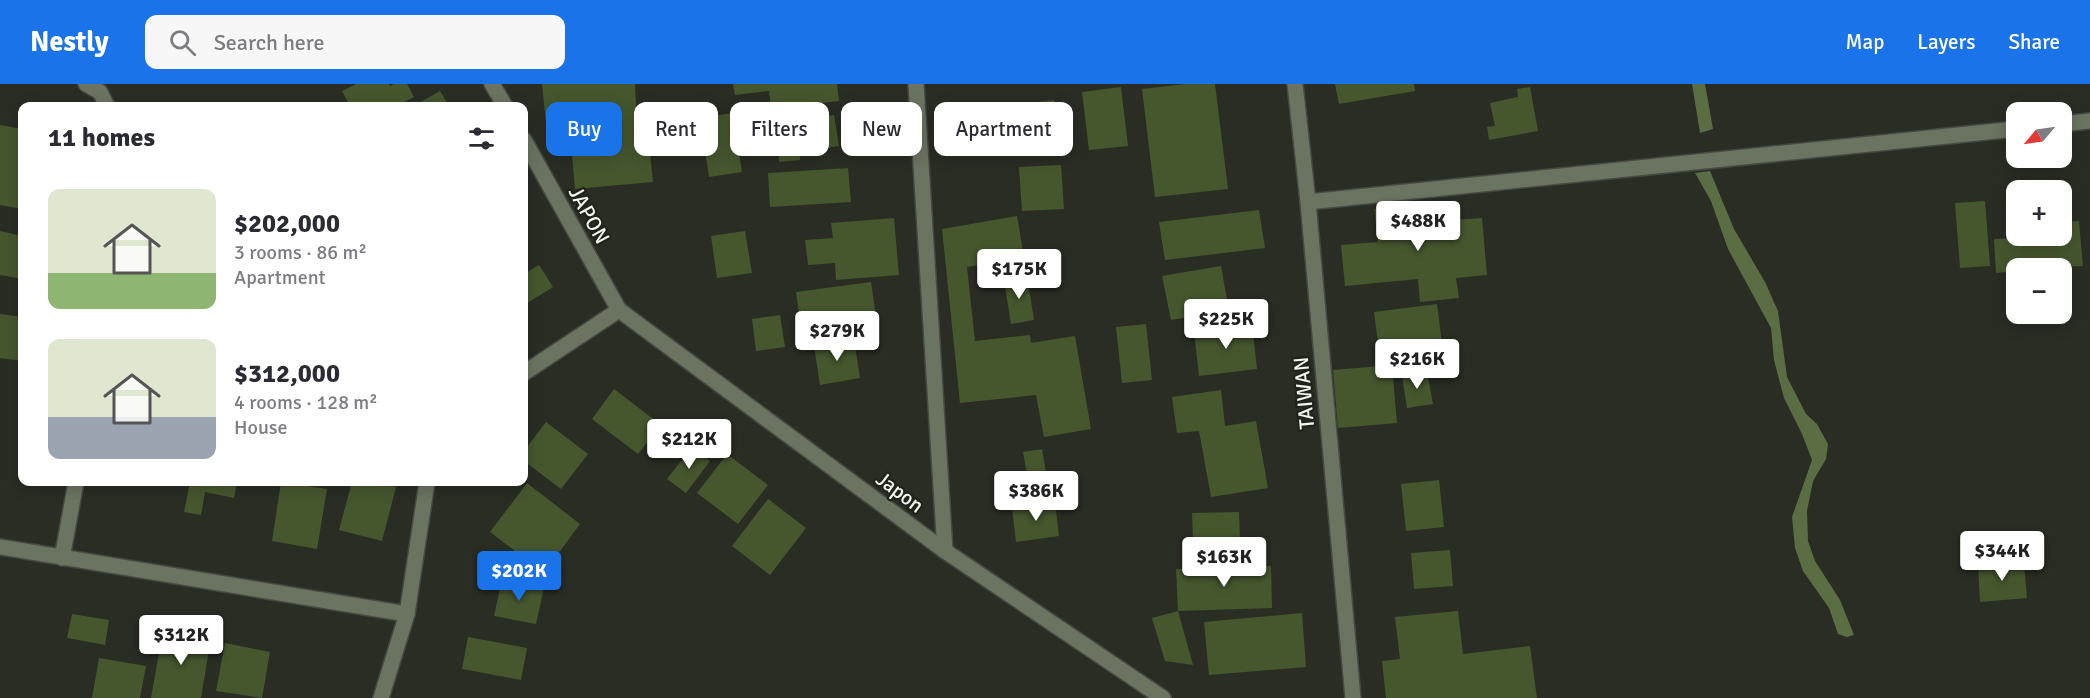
<!DOCTYPE html>
<html lang="en">
<head>
<meta charset="utf-8">
<style>
  body { margin:0; font-family:Signika,sans-serif; background:#f7f7f7; color:#2b2b33; height:100vh; display:flex; flex-direction:column; font-size:22px; white-space:nowrap }
  * { box-sizing:border-box; margin:0 }
  p { font-size:20px; color:#7c7c81 }
  .icon { flex:none; width:33px; height:33px; fill:none; stroke:currentColor; stroke-width:2; stroke-linecap:round; stroke-linejoin:round }
  .map { position:relative; flex:1; overflow:hidden }
  .panel { position:absolute; left:18px; top:18px; width:510px; height:384px; display:flex; flex-direction:column; background:#fff; border-radius:12px; box-shadow:0 3px 15px #0003 }
  .panel>* { flex:none }
  .banner { position:absolute; left:546px; top:18px; width:570px; height:54px; display:flex; gap:12px }
  .needle { width:39px; rotate:241deg }
  .fabs { position:absolute; left:2006px; top:18px; display:grid; gap:12px }
  .fabs a { display:grid; place-items:center; width:66px; height:66px; border-radius:12px; background:#fff; box-shadow:0 3px 15px #0003; font-size:30px }
  .price { position:absolute; translate:-50% -51px; padding:0 14px; border-radius:6px; background:#fff; color:#222; font-size:20px; line-height:39px; filter:drop-shadow(0 2px 3px #0008) }
  .price::after { content:''; position:absolute; left:50%; top:36px; width:18px; height:14px; margin-left:-9px; background:inherit; clip-path:polygon(0 0,100% 0,50% 100%) }
  .price.current { background:#1a73e8; color:#fff }
  ul { padding:0; list-style:none }
  li { display:flex; align-items:center; gap:18px; height:150px; padding:0 30px }
  li span { display:grid; place-items:center; flex:none; width:168px; height:120px; border-radius:12px; color:#555 }
  li>.icon { margin-inline-start:auto }
  span .icon { width:72px; height:72px; fill:#fffc; stroke-width:1 }
  li b { font-size:26px }
  h2 { display:flex; justify-content:space-between; align-items:center; height:72px; padding:0 30px; font-size:26px }
  .chip { padding:0 21px; border-radius:12px; background:#fff; box-shadow:0 3px 15px #0003; font-size:21px; line-height:54px }
  .chip.current { background:#1a73e8; color:#fff }
  header { display:flex; align-items:center; gap:36px; box-sizing:border-box; height:84px; padding:0 30px; background:#1a73e8; color:#fff }
  header strong { font-size:28px }
  nav { display:flex; gap:33px; margin-inline-start:auto; font-size:21px }
  .search { width:420px; height:54px; background:#f7f7f7; display:flex; align-items:center; gap:15px; box-sizing:border-box; padding:0 21px; border-radius:12px; color:#7c7c81; font-size:22px }
  .map>svg:first-child { display:block }
  .water { fill:#5b6e43 }
  .building { fill:#46572e }
  .lines { fill:none; stroke-linecap:round; stroke-linejoin:round }
  .minor-casing { stroke:#454941; stroke-width:18 }
  .tertiary-casing { stroke:#454941; stroke-width:18 }
  .minor { stroke:#6b7461; stroke-width:15 }
  .tertiary { stroke:#6b7461; stroke-width:15 }
  .labels { text-anchor:middle; stroke-width:4.5; stroke-linejoin:round; paint-order:stroke }
  .street-label { font-size:21px; fill:#f3f6f0; stroke:#1f231a }
</style>
</head>
<body>
<header>
<strong>Nestly</strong>
<div class="search"><svg class="icon" aria-label="search" viewBox="0 0 24 24"><circle cx="10" cy="10" r="6"/><path d="M15 15l6 6"/></svg>Search here</div>
<nav><a>Map</a><a>Layers</a><a>Share</a></nav>
</header>
<div class="map">
<svg width="2090" height="614" viewBox="0 0 2090 614">
  <rect width="100%" height="100%" fill="#292d24"/>
  <g class="water">
    <polygon points="1692,0 1705,0 1713,45 1700,49"/>
    <polygon points="1710,87 1734,145 1765,198 1778,227 1787,293 1806,330 1817,340 1828,360 1826,375 1813,397 1807,427 1808,457 1815,477 1840,516 1854,551 1847,553 1838,550 1829,524 1803,487 1795,464 1792,433 1812,376 1802,350 1784,314 1774,276 1771,244 1728,165 1711,117 1695,89"/>
  </g>
  <g class="building">
    <polygon points="356,0 389,0 390,2 394,0 407,0 414,13 396,22 350,22 342,7"/>
    <polygon points="542,0 635,0 637,43 647,42 653,98 575,105 570,49 609,45 608,33 546,39"/>
    <polygon points="733,0 837,0 839,17 796,22 800,76 779,78 775,24 771,25 769,7 735,11"/>
    <polygon points="1186,0 1215,0 1228,105 1155,113 1142,5"/>
    <polygon points="1335,0 1414,0 1415,7 1339,20"/>
    <polygon points="1121,3 1128,62 1089,66 1082,8"/>
    <polygon points="1530,3 1538,47 1489,56 1487,43 1495,42 1490,19 1518,13 1517,5"/>
    <polygon points="440,7 449,22 419,22 417,20"/>
    <polygon points="1054,16 1060,56 1015,63 1009,22"/>
    <polygon points="768,27 773,62 744,66 739,30"/>
    <polygon points="733,29 742,88 709,93 700,34"/>
    <polygon points="834,31 839,62 804,67 799,36"/>
    <polygon points="0,41 22,45 22,125 0,121"/>
    <polygon points="1061,81 1064,125 1022,127 1019,83"/>
    <polygon points="848,84 851,118 770,123 768,89"/>
    <polygon points="1985,117 1990,182 1960,184 1955,119"/>
    <polygon points="1437,119 1439,137 1482,134 1487,191 1456,194 1459,214 1420,218 1418,195 1345,202 1341,161 1378,158 1374,125"/>
    <polygon points="1259,126 1265,164 1165,176 1159,138"/>
    <polygon points="1017,132 1024,173 967,183 975,257 1030,251 1031,259 1075,252 1091,345 1044,353 1036,311 960,319 942,145"/>
    <polygon points="894,134 899,191 836,196 835,179 808,181 805,156 833,154 831,139"/>
    <polygon points="2079,137 2083,182 2016,184 2016,187 1996,189 1994,155 2061,152 2061,138"/>
    <polygon points="0,147 22,152 22,195 0,191"/>
    <polygon points="745,147 752,189 717,194 711,152"/>
    <polygon points="539,181 553,203 524,221 524,190"/>
    <polygon points="1221,182 1229,227 1171,236 1162,192"/>
    <polygon points="1027,192 1034,236 1011,240 1004,196"/>
    <polygon points="871,198 876,233 801,243 796,208"/>
    <polygon points="1437,220 1444,275 1392,282 1397,339 1338,344 1333,286 1381,282 1374,228"/>
    <polygon points="0,230 22,233 22,277 0,274"/>
    <polygon points="780,231 785,263 756,267 752,235"/>
    <polygon points="1146,240 1152,296 1122,299 1116,243"/>
    <polygon points="1252,241 1257,285 1199,292 1194,248"/>
    <polygon points="854,255 860,294 820,301 814,262"/>
    <polygon points="1427,287 1433,320 1407,324 1402,292"/>
    <polygon points="614,305 661,341 638,370 592,335"/>
    <polygon points="1221,306 1225,342 1256,337 1268,404 1211,413 1199,347 1177,349 1172,313"/>
    <polygon points="546,338 588,370 561,405 524,377 524,367"/>
    <polygon points="692,363 710,377 686,409 667,395"/>
    <polygon points="1042,365 1048,399 1029,402 1023,368"/>
    <polygon points="727,370 768,401 738,440 697,409"/>
    <polygon points="1439,396 1444,443 1406,447 1401,400"/>
    <polygon points="190,398 237,398 234,414 205,408 201,431 184,428"/>
    <polygon points="281,398 327,405 317,465 272,457"/>
    <polygon points="352,398 373,398 396,403 382,457 339,446"/>
    <polygon points="527,399 580,440 544,489 490,448"/>
    <polygon points="768,415 806,444 770,491 732,462"/>
    <polygon points="1055,418 1059,452 1016,458 1012,424"/>
    <polygon points="1239,428 1240,457 1193,459 1192,429"/>
    <polygon points="1450,466 1453,502 1414,505 1411,469"/>
    <polygon points="2024,479 2027,514 1980,518 1978,482"/>
    <polygon points="1271,482 1272,524 1178,527 1176,485"/>
    <polygon points="502,495 544,504 536,540 494,532"/>
    <polygon points="1178,527 1193,581 1165,577 1152,534"/>
    <polygon points="1458,527 1463,570 1530,562 1537,614 1386,614 1382,577 1400,575 1395,533"/>
    <polygon points="1302,529 1306,583 1209,591 1204,538"/>
    <polygon points="72,530 109,536 105,561 67,554"/>
    <polygon points="163,546 211,554 201,614 151,614"/>
    <polygon points="468,553 527,564 521,596 462,585"/>
    <polygon points="225,559 270,568 262,614 216,607"/>
    <polygon points="99,574 146,582 140,614 92,614"/>
  </g>
  <g class="lines">
    <g class="minor-casing">
      <g id="minor">
        <polyline points="86,0 100,8 107,22"/>
        <polyline points="492,0 505,22"/>
        <polyline points="916,0 945,467"/>
        <polyline points="1295,0 1308,118 1353,614"/>
        <polyline points="2061,40 2090,37"/>
        <polyline points="524,56 619,226"/>
        <polyline points="1308,118 2016,45"/>
        <polyline points="62,474 76,398"/>
        <polyline points="381,614 407,530"/>
      </g>
    </g>
    <g class="tertiary-casing">
      <g id="tertiary">
        <polyline points="524,289 619,226 945,467 1163,614"/>
        <polyline points="0,463 407,530 427,398"/>
      </g>
    </g>
    <use href="#minor" class="minor"/>
    <use href="#tertiary" class="tertiary"/>
  </g>
  <g class="labels">
    <g class="street-label">
      <text transform="translate(589 131) rotate(61)" y="7">JAPON</text>
      <text transform="translate(1304 309) rotate(-95)" y="7">TAIWAN</text>
      <text transform="translate(900 408) rotate(37)" y="7">Japon</text>
    </g>
  </g>
</svg>
<div class="fabs">
<a><svg class="needle" viewBox="-14 -14 28 28"><path d="M0-13l5 13h-10z" fill="#e53935"/><path d="M0 13l5-13h-10z" fill="#7c7c81"/></svg></a>
<a>+</a>
<a>−</a>
</div>
<b class="price" style="left:1418px;top:168px">$488K</b>
<b class="price" style="left:1019px;top:216px">$175K</b>
<b class="price" style="left:1226px;top:266px">$225K</b>
<b class="price" style="left:837px;top:278px">$279K</b>
<b class="price" style="left:1417px;top:306px">$216K</b>
<b class="price" style="left:689px;top:386px">$212K</b>
<b class="price" style="left:1036px;top:438px">$386K</b>
<b class="price" style="left:2002px;top:498px">$344K</b>
<b class="price" style="left:1224px;top:504px">$163K</b>
<b class="price current" style="left:519px;top:518px">$202K</b>
<b class="price" style="left:181px;top:582px">$312K</b>
<div class="banner">
<a class="chip current">Buy</a>
<a class="chip">Rent</a>
<a class="chip">Filters</a>
<a class="chip">New</a>
<a class="chip">Apartment</a>
</div>
<section class="panel">
<h2>11 homes<svg class="icon" aria-label="filters" viewBox="0 0 24 24"><path d="M4 7h16M4 17h16"/><circle cx="9" cy="7" r="2"/><circle cx="15" cy="17" r="2"/></svg></h2>
<ul>
<li><span style="background:linear-gradient(#dfe7d0 70%,#8fb573 0)"><svg class="icon" aria-label="home" viewBox="0 0 24 24"><path d="M3 11l9-7 9 7M6 9v11h12V9"/></svg></span><div><b>$202,000</b><p>3 rooms · 86 m²</p><p>Apartment</p></div></li>
<li><span style="background:linear-gradient(#dfe7d0 65%,#9aa5b1 0)"><svg class="icon" aria-label="home" viewBox="0 0 24 24"><path d="M3 11l9-7 9 7M6 9v11h12V9"/></svg></span><div><b>$312,000</b><p>4 rooms · 128 m²</p><p>House</p></div></li>
</ul>
</section>
</div>
</body>
</html>
